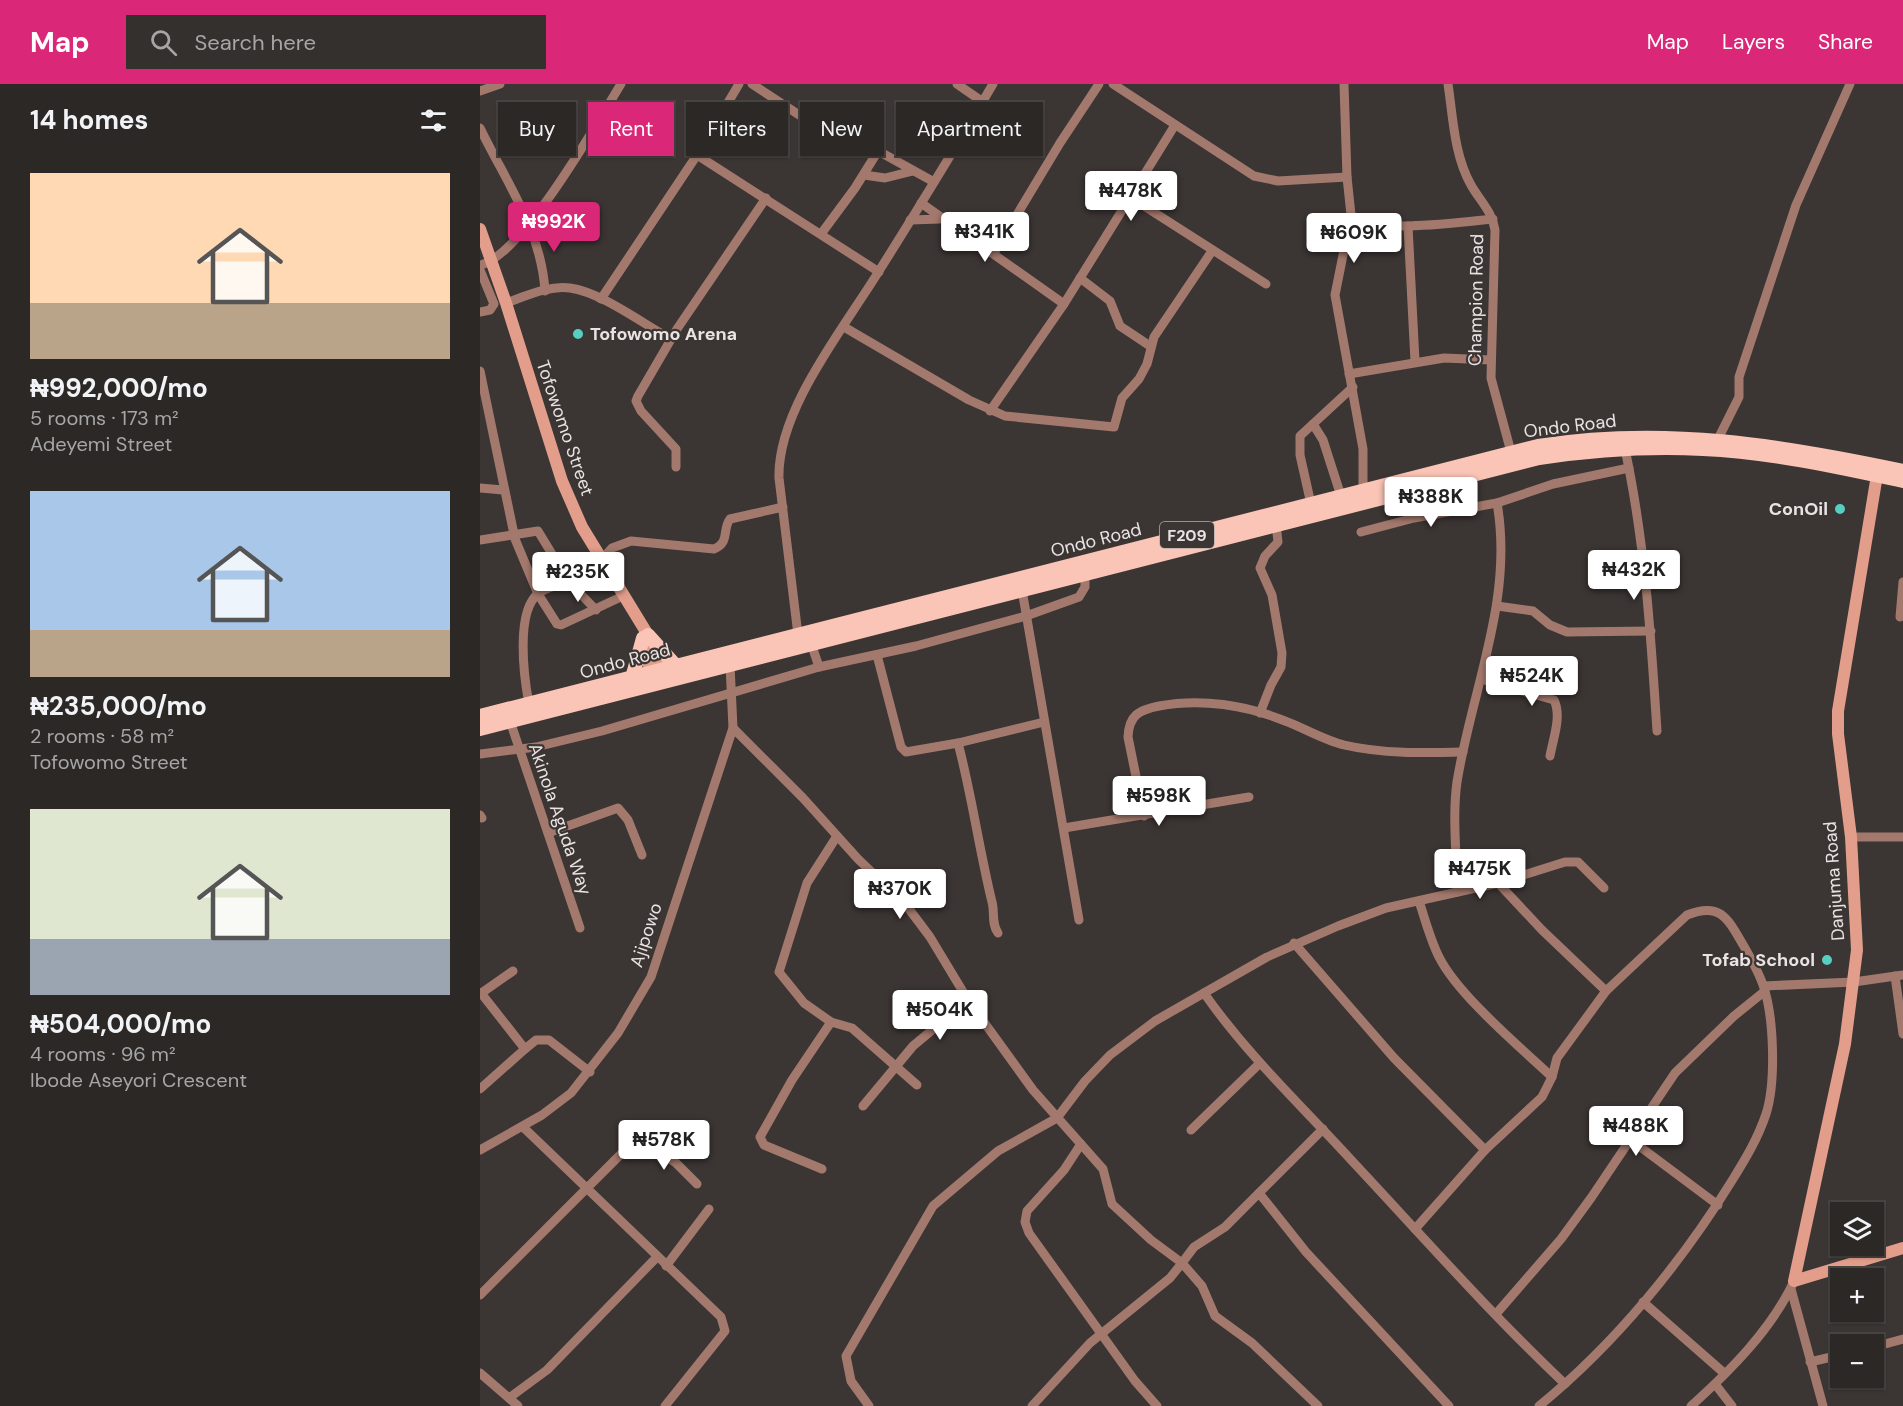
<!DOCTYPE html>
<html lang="en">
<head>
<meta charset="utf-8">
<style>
  body { margin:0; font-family:"DM Sans",sans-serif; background:#34302e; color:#f1f3f6; height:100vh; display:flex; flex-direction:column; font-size:22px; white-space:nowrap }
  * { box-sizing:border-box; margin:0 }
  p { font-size:20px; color:#a6a6a7 }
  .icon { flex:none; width:33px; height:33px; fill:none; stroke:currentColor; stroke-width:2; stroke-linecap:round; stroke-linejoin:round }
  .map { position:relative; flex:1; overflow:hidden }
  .panel { display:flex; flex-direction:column; background:#2c2826; width:480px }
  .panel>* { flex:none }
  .top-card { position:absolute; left:18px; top:18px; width:570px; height:54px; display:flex; gap:12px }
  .controls { position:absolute; left:1350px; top:1118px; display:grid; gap:12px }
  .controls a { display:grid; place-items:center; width:54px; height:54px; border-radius:0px; background:#2c2826; box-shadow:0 2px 4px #0004,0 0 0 2px #484443; font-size:30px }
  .price { position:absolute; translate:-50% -51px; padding:0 14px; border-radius:6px; background:#fff; color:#222; font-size:20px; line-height:39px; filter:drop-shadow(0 2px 3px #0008) }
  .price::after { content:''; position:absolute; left:50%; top:36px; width:18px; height:14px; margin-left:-9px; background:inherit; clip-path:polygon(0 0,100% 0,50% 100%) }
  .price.current { background:#db2777; color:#fff }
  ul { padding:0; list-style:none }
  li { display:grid; align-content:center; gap:12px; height:318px; padding:0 30px }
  li span { display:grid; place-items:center; height:186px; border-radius:0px; color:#555 }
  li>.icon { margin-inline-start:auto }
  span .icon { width:108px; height:108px; fill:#fffc; stroke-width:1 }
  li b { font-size:26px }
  h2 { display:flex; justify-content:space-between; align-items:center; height:72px; padding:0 30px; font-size:26px }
  .tag { padding:0 21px; border-radius:0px; background:#2c2826; box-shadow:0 2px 4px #0004,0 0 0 2px #484443; font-size:21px; line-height:54px }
  .tag.current { background:#db2777; color:#fff }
  header { display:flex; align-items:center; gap:36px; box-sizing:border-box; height:84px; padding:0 30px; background:#db2777; color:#fff }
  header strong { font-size:28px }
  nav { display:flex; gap:33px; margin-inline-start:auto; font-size:21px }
  .search { width:420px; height:54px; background:#34302e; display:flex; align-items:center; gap:15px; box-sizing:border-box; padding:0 21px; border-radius:0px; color:#a6a6a7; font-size:22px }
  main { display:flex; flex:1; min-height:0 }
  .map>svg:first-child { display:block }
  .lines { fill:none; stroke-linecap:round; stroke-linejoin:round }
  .street { stroke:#a4796d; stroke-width:9 }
  .secondary { stroke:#e29e8b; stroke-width:12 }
  .primary { stroke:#fac5b6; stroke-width:14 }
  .poi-dot { fill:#57cec2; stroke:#3b3533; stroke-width:2 }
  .labels { text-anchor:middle; stroke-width:4.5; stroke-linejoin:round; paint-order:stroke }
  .shield { fill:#3b3533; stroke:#b5b0ae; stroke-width:1.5 }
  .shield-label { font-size:16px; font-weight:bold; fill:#e9e4e3 }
  .street-label { font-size:18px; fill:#e9e4e3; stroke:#3b3533 }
  .poi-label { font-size:18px; font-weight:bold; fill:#e9e4e3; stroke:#3b3533; text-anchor:end }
</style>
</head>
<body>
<header>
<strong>Map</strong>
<div class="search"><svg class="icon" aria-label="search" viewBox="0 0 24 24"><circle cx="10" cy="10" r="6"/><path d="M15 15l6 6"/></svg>Search here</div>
<nav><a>Map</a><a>Layers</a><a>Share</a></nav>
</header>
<main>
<section class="panel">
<h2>14 homes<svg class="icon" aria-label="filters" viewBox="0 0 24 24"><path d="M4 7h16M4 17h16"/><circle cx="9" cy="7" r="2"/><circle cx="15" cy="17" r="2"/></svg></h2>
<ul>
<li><span style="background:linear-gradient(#ffd9b3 70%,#b9a48a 0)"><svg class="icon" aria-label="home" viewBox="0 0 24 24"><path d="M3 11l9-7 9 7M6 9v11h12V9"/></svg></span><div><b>₦992,000/mo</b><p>5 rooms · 173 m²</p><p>Adeyemi Street</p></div></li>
<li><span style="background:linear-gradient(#a9c7e8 75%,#b9a48a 0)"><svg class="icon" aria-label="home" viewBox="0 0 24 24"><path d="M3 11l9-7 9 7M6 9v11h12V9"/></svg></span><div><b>₦235,000/mo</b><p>2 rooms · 58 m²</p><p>Tofowomo Street</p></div></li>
<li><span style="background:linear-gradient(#dfe7d0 70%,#9aa5b1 0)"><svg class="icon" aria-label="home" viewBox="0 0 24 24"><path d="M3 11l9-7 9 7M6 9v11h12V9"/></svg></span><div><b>₦504,000/mo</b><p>4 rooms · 96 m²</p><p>Ibode Aseyori Crescent</p></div></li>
</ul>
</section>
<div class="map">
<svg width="1423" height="1322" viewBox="0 0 1423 1322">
  <rect width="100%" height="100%" fill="#3b3533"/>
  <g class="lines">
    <g class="street">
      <polyline points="272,0 336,42 384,59 454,98"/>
      <polyline points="477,0 503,18"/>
      <polyline points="633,0 774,92 798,97 867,93"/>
      <polyline points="864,0 867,93 871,131 855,211 883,365 883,406"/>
      <path d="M 968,0 C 973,33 974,71 991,101 C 1000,117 1012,127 1015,146 L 1011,294 L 1031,368"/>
      <polyline points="0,7 20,0"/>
      <path d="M 0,44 C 26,98 61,145 65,207"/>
      <polyline points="217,71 399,188"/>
      <polyline points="384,91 405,94 433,87"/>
      <polyline points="650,113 786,200"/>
      <polyline points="441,119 584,220"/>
      <path d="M 871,131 C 892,151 983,138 1013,135"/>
      <polyline points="430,136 460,135"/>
      <polyline points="928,142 935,277"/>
      <polyline points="341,150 375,104 398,67"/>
      <polyline points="514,169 580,59 619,0"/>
      <path d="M 0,181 C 42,172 117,39 141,0"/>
      <polyline points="0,186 14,220 10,226 0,228"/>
      <polyline points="600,194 630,217 640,242 670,262"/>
      <polyline points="121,215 217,71 259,0"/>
      <path d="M 26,219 C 46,212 69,201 90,204 C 121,208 163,240 191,255"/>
      <polyline points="364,243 489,316 525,332 634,343 642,314 659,295 667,280 674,253 732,167"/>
      <polyline points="0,287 35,455 58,510 77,540 81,541 143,512"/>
      <polyline points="869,290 964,274 1011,276"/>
      <polyline points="510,327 584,220 695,41"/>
      <polyline points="833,340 843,356 861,412"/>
      <polyline points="1238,355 1259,313 1259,293 1316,121 1370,0"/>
      <path d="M 1145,365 C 1165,458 1171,553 1177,647"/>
      <polyline points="196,383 196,365 161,327 156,317 158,312 197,245 286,114"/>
      <polyline points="0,404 23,406"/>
      <polyline points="831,420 820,371 820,352 873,303"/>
      <polyline points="881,448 934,434 1017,419 1073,400 1149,384"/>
      <polyline points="0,456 58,447 89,498 116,526"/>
      <path d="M 121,476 L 132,464 L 151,457 L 234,465 C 250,459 242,445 250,435 L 303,423"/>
      <polyline points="542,506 599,836"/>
      <polyline points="1017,522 1053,527 1070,541 1087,548 1171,547"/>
      <polyline points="1420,533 1423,498"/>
      <path d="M 318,551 L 299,394 C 297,326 364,244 399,187 C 438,125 476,63 513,0"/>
      <polyline points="331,559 339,583"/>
      <polyline points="397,571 421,663 426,668 478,659 564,638"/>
      <path d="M 1001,595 L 1074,616 C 1082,632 1073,655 1070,672"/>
      <path d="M 49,620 C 44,594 35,526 59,509 C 67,503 79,501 89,498"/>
      <polyline points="780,629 791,601 801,583 802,569 792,511 780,484 785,472 798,458 796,440"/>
      <polyline points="30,637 100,844"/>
      <polyline points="253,644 323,714 378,775 426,821 450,853 488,916 553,1006 623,1085 632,1120 671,1156 702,1179 690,1194 610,1259 552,1322"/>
      <path d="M 478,659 C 492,712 499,765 512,818 C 515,829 511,839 518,849"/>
      <polyline points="0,670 56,663 122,647 339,583 436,562 546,532 599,513 605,503 605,490"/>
      <polyline points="0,731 2,734"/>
      <path d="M 664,732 L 648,653 C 649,631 659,626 679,622 C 721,614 766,621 805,637 C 824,644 844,656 864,661 C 903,670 943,669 983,668"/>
      <polyline points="584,744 769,713"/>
      <polyline points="68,749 138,724 148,736 162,771"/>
      <polyline points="357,752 327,799 299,888 324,919 351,938 372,944 437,1001"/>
      <polyline points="1371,753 1423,753"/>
      <polyline points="1018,799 1062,846 1126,907"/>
      <path d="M 977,808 C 977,772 972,733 977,698 C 992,605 1034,515 1017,419"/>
      <path d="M 939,817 C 945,835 950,855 959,873 C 978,911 1040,963 1072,993"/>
      <polyline points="814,859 914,974 1005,1066"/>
      <polyline points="1415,892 1423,950"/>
      <polyline points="1284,902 1374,898 1423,891"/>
      <polyline points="1,909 45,965 56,956 69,956 110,988"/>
      <path d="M 724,909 C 768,972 823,1023 874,1079 C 944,1154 1011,1230 1085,1300"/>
      <polyline points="0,910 33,887"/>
      <polyline points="0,1005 45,965"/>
      <polyline points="383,1022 433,962 488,916"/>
      <polyline points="43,1043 241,1233 245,1247 185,1322"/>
      <polyline points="711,1046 779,980"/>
      <polyline points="1151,1056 1238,1121"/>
      <polyline points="601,1060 584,1086 547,1127 545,1138 549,1149 655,1297 677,1322"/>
      <polyline points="0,1066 62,1031 91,1009 138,949 171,893 253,644 250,581"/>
      <polyline points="342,1085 284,1061 280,1053 312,996 351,938"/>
      <polyline points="779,1109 826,1168 969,1322"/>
      <path d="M 935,1145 L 1005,1066 L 1062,1013 L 1072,993 L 1077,974 L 1126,907 L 1207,831 C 1239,818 1247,833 1262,859 C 1270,873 1279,888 1284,904 C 1294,935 1296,999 1286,1030 C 1278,1054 1266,1074 1253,1095 C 1202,1178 1135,1260 1059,1322"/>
      <polyline points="186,1182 229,1125"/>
      <polyline points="1311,1205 1343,1322"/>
      <polyline points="0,1211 153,1058 165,1057 196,1079 217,1100"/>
      <polyline points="1163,1218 1244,1289"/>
      <polyline points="1016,1230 1081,1155 1111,1114 1195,989 1254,932 1285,907"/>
      <polyline points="1394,1263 1423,1255"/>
      <polyline points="1330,1278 1360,1271"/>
      <polyline points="0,1289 38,1322"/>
      <polyline points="1235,1300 1252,1322"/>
      <polyline points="29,1314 67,1286 177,1173"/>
      <polyline points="389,1322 371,1297 366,1272 453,1122 518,1067 577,1034 605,997 630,971 675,937 787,873 858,842 906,824 1018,799 1085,778 1098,778 1124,804"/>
      <polyline points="838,1322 772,1259 735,1232 722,1202 702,1179 714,1163 745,1143 843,1045"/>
      <path d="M 1211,1322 C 1250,1287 1292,1245 1314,1197"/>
    </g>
    <g class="secondary">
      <polyline points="0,145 26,219 82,397 102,443 168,551 185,594"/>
      <polyline points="1397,391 1358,627 1358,650 1371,753 1377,866 1365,960 1314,1197 1423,1164"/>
      <polyline points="163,554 172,595"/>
    </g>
    <g class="primary">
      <polyline points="168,551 196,582"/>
      <polyline points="152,594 163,554"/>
      <path d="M 0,632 L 1058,362 C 1184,342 1300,361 1423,387"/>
      <path d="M 0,645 L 1059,374 C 1113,366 1168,362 1223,365 C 1290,368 1358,383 1423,397"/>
    </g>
  </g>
  <g class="poi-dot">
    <circle cx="98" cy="250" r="6"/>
    <circle cx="1360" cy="425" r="6"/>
    <circle cx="1347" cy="876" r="6"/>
  </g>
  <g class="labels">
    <rect class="shield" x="680" y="438" width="54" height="26" rx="4.5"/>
    <g class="shield-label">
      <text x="707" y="457">F209</text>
    </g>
    <g class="street-label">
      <text transform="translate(996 216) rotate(-89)" y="6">Champion Road</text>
      <text transform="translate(1090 342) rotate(-7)" y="6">Ondo Road</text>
      <text transform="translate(85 344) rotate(71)" y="6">Tofowomo Street</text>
      <text transform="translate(616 456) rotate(-14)" y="6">Ondo Road</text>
      <text transform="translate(145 577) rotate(-15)" y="6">Ondo Road</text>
      <text transform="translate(80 735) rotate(71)" y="6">Akinola Aguda Way</text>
      <text transform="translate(1354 797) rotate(-94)" y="6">Danjuma Road</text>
      <text transform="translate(166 851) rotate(-72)" y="6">Ajipowo</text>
    </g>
    <g class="poi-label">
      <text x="110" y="256" text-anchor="start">Tofowomo Arena</text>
      <text x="1348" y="431">ConOil</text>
      <text x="1335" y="882">Tofab School</text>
    </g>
  </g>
</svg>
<div class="controls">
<a><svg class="icon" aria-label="layers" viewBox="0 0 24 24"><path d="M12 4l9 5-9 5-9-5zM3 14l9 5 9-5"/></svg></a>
<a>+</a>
<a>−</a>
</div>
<b class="price" style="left:651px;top:138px">₦478K</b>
<b class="price current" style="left:74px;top:169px">₦992K</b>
<b class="price" style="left:505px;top:179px">₦341K</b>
<b class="price" style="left:874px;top:180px">₦609K</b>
<b class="price" style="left:951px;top:444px">₦388K</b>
<b class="price" style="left:1154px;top:517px">₦432K</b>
<b class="price" style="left:98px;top:519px">₦235K</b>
<b class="price" style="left:1052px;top:623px">₦524K</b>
<b class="price" style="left:679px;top:743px">₦598K</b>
<b class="price" style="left:1000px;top:816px">₦475K</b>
<b class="price" style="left:420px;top:836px">₦370K</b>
<b class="price" style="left:460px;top:957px">₦504K</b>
<b class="price" style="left:1156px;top:1073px">₦488K</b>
<b class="price" style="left:184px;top:1087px">₦578K</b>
<div class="top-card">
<a class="tag">Buy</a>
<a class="tag current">Rent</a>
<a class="tag">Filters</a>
<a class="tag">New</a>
<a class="tag">Apartment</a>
</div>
</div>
</main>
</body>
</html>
